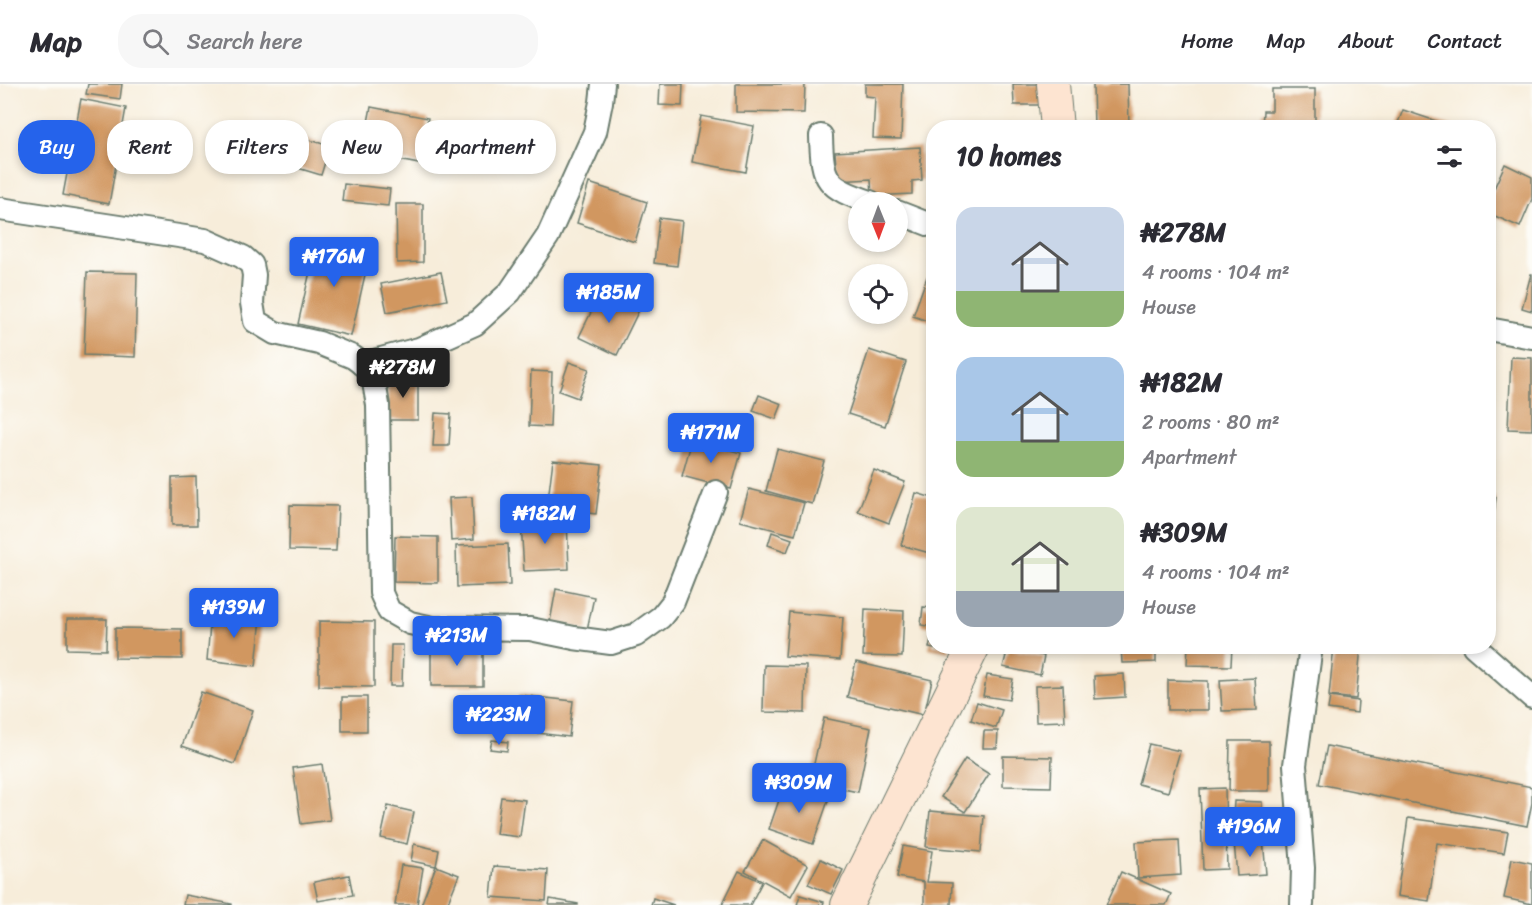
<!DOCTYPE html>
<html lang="en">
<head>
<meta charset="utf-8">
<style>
  body { margin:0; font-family:Sriracha,sans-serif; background:#f7f7f7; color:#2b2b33; height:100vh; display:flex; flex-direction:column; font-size:22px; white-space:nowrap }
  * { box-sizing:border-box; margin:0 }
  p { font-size:20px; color:#7c7c81 }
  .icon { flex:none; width:33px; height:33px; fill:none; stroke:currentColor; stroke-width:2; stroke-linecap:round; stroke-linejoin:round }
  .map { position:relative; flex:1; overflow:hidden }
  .panel { position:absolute; left:926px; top:36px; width:570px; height:534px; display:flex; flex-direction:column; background:#fff; border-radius:24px; box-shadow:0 3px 9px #0003 }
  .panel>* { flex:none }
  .banner { position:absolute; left:18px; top:36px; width:570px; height:54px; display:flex; gap:12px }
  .needle { width:39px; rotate:179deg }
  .tools { position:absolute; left:848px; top:108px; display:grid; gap:12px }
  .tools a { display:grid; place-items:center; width:60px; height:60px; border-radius:50%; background:#fff; box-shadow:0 3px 9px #0003; font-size:30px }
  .price { position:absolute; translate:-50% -51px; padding:0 14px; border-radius:6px; background:#2563eb; color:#fff; font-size:20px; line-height:39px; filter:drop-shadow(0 2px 3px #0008) }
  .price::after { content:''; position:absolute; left:50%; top:36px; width:18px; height:14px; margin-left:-9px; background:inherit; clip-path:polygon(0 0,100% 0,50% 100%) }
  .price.current { background:#222; color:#fff }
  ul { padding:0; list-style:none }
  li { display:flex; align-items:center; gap:18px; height:150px; padding:0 30px }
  li span { display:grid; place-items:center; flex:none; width:168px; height:120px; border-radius:18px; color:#555 }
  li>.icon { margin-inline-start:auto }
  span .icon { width:72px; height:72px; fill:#fffc; stroke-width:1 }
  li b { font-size:26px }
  h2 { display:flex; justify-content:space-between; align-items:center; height:72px; padding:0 30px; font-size:26px }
  .tag { padding:0 21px; border-radius:24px; background:#fff; box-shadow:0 3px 9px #0003; font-size:21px; line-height:54px }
  .tag.current { background:#2563eb; color:#fff }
  header { display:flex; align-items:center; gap:36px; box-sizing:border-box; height:84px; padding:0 30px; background:#fff; border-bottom:2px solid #e1e1e2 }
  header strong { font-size:28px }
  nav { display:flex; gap:33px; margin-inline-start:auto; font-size:21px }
  .search { width:420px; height:54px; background:#f7f7f7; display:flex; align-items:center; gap:15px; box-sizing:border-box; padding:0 21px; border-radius:24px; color:#7c7c81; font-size:22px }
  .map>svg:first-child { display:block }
  .building { fill:#d19760 }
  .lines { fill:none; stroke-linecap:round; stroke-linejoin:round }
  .street-casing { stroke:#6b7b6e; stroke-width:26 }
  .secondary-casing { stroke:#6b7b6e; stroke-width:34 }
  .street { stroke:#fff; stroke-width:22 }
  .secondary { stroke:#fde4d1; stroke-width:32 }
</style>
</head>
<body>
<header>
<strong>Map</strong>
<div class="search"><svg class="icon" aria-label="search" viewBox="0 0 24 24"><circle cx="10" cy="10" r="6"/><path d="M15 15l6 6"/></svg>Search here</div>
<nav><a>Home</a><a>Map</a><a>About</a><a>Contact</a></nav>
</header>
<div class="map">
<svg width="1532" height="821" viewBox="0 0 1532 821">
  <rect width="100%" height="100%" fill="#fdfcf7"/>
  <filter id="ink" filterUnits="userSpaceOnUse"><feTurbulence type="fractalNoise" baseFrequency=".0167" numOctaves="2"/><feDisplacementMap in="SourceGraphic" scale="12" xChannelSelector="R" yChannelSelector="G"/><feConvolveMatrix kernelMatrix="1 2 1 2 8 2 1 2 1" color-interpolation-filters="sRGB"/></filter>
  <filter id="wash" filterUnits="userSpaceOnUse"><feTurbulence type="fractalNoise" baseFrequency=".008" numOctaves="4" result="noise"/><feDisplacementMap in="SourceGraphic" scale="24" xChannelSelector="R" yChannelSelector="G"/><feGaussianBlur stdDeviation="1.35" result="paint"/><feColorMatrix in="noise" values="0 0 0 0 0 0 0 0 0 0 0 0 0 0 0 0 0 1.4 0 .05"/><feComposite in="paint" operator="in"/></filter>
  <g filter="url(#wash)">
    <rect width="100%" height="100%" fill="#f7edda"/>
    <g id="blocks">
      <g class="building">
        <polygon points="88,0 122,0 120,15 86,10"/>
        <polygon points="660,0 683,0 682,22 659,21"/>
        <polygon points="736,0 805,0 804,29 736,28"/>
        <polygon points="865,0 903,0 901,55 873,54 875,13 865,12"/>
        <polygon points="1013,0 1043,0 1043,21 1014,21"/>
        <polygon points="1093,0 1128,0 1129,44 1094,44"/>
        <polygon points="1272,5 1315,5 1315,44 1262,44 1263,27 1272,27"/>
        <polygon points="81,15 126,24 109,120 63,111"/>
        <polygon points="371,23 428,34 419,80 362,69"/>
        <polygon points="1403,26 1454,43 1454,44 1396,44"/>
        <polygon points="701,32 754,42 746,88 692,78"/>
        <polygon points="300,53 330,62 321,91 291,82"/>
        <polygon points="920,63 922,96 912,97 912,110 872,112 871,95 837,97 835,68"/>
        <polygon points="1505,80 1532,93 1532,115 1520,143 1488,129 1488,118"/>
        <polygon points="589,99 647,118 635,158 577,139"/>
        <polygon points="344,100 390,105 388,122 342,117"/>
        <polygon points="396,120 423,120 423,178 397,179"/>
        <polygon points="659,134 682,137 677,182 654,179"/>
        <polygon points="317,157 370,169 351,252 298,240"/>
        <polygon points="87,188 137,189 135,273 84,271"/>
        <polygon points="441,188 447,216 387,228 381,200"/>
        <polygon points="1531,190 1532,190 1532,227 1522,224"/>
        <polygon points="927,193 933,195 933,239 913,232"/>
        <polygon points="601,208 639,226 617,271 579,253"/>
        <polygon points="869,266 906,278 885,342 848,330"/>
        <polygon points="1511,273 1532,274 1532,346 1508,345"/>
        <polygon points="569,278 589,285 578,314 559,307"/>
        <polygon points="531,287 552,288 550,343 529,342"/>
        <polygon points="388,293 418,293 418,336 387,336"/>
        <polygon points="759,311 782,320 776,335 753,327"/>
        <polygon points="435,329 451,330 449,362 433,362"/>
        <polygon points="692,356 741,369 731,405 682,392"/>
        <polygon points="777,365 824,377 812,420 766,407"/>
        <polygon points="553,376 602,381 596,430 547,424"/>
        <polygon points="874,386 905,398 889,439 858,427"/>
        <polygon points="196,393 197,441 172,441 172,394"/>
        <polygon points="749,405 804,419 795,451 740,437"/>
        <polygon points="916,409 933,414 933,470 901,461"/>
        <polygon points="1488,412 1496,413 1492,448 1488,447"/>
        <polygon points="472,413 474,455 451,457 449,414"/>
        <polygon points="290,421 338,422 336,467 289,466"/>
        <polygon points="567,436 569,485 524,487 521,438"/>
        <polygon points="772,448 792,455 787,468 768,461"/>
        <polygon points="395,452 438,453 438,499 394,498"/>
        <polygon points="508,460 510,501 457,503 456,462"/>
        <polygon points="556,505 594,513 587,546 550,538"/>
        <polygon points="923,523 933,524 933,543 921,541"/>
        <polygon points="865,525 904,527 902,573 863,572"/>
        <polygon points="789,528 843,533 840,576 785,572"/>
        <polygon points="211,529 261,534 256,582 207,576"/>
        <polygon points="67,535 107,535 106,566 67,565"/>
        <polygon points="319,537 374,538 374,603 319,602"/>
        <polygon points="115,544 182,545 182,575 115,574"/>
        <polygon points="932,551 933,562 950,562 949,568 929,564"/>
        <polygon points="391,561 403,561 402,602 390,602"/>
        <polygon points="1047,562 1077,562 1077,565 1047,566"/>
        <polygon points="1121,562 1156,562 1156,578 1122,579"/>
        <polygon points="1188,562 1232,562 1231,582 1187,581"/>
        <polygon points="1334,562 1361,562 1356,615 1329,612"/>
        <polygon points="431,564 483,565 483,602 431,602"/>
        <polygon points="1008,564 1044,572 1040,591 1003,583"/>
        <polygon points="856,578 932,596 924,631 847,613"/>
        <polygon points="764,581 806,582 805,629 763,628"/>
        <polygon points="1124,590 1125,613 1095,615 1094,592"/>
        <polygon points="987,591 1013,595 1009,616 983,612"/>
        <polygon points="1255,594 1257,626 1222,627 1220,596"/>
        <polygon points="1168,596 1208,597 1208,626 1168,626"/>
        <polygon points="1063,601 1065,637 1036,638 1035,602"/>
        <polygon points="201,608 253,626 235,680 182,662"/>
        <polygon points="519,611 573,617 569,653 515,646"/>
        <rect x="342" y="613" width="25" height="34"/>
        <polygon points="1330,613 1358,617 1357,629 1328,625"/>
        <polygon points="977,618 1002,626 996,644 971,636"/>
        <polygon points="824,634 871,644 858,708 810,698"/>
        <polygon points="984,647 998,647 997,664 983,664"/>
        <polygon points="492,656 508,658 507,667 490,665"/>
        <polygon points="1230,657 1269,657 1269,707 1229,707"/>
        <polygon points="1149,660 1180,667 1168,708 1138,700"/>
        <polygon points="1327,662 1532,703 1532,719 1527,742 1319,700"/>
        <polygon points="1003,672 1052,673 1051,703 1003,702"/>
        <polygon points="965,675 989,690 965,728 941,713"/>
        <polygon points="322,680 330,736 301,740 293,684"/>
        <polygon points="785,699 829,714 813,760 769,745"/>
        <polygon points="1225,704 1227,785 1203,786 1200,705"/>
        <polygon points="501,713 525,716 520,753 496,750"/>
        <polygon points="1234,717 1262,718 1262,737 1233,736"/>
        <polygon points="388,722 414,728 407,760 381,754"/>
        <polygon points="930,727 984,732 981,768 926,763"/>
        <polygon points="1408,734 1508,748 1504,769 1437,759 1429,817 1397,812"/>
        <polygon points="1263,755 1266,790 1237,792 1234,758"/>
        <polygon points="763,756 808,781 791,812 745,787"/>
        <polygon points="1179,756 1181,791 1138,794 1136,758"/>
        <polygon points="414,760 439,766 436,782 411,777"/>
        <polygon points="903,762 932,767 927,798 952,799 951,821 924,821 924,798 897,793"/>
        <polygon points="821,775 843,786 831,810 808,800"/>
        <polygon points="1512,775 1532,779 1532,820 1504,814"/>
        <polygon points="401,781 423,784 417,821 395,821"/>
        <polygon points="436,782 459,791 447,821 421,821"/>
        <polygon points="494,782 548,786 546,817 491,813"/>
        <polygon points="739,787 762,798 750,821 722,821"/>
        <polygon points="1121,788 1171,810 1166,821 1106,821"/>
        <polygon points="349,791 353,811 318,817 314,798"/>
        <polygon points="185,811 232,820 232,821 183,821"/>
        <polygon points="800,811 824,818 823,821 797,821"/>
        <polygon points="653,814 674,821 651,821"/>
        <polygon points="550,815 578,820 578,821 549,821"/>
      </g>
    </g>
  </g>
  <g filter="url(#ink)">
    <use href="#blocks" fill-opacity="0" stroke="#6b7b6e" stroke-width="1.5"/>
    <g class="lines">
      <g class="street-casing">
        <g id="street">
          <path d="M 821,52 C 822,98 827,103 870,118"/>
          <polyline points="0,125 205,156 243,173 252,181 254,191 252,219 255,237 275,249 319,259 353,273 372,287 378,321 381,509 389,527 410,539 433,544 530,545 574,554 611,559 636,551 661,533 673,518 716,408"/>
          <polyline points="897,128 933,142"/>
          <polyline points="1488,245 1532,253"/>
          <polyline points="362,280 419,265 475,240 510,208 548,152 595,48 601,18 603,0"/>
          <polyline points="1474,562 1532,613"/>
          <polyline points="1302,821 1303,784 1295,681 1311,562"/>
        </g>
      </g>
      <g class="secondary-casing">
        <g id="secondary">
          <polyline points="1053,0 1057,44"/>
          <polyline points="847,821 974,562"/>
        </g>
      </g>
      <use href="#street" class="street"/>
      <use href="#secondary" class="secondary"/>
    </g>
  </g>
</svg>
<div class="tools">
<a><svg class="needle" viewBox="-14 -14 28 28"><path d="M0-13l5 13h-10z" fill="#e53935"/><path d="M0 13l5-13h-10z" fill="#7c7c81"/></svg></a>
<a><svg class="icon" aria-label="locate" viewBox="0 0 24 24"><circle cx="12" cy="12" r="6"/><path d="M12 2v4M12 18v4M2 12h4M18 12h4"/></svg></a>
</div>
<b class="price" style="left:334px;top:204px">₦176M</b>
<b class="price" style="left:609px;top:240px">₦185M</b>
<b class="price current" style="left:403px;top:315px">₦278M</b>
<b class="price" style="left:711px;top:380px">₦171M</b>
<b class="price" style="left:545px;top:461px">₦182M</b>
<b class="price" style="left:234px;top:555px">₦139M</b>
<b class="price" style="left:457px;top:583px">₦213M</b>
<b class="price" style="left:499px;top:662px">₦223M</b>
<b class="price" style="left:799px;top:730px">₦309M</b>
<b class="price" style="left:1250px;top:774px">₦196M</b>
<div class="banner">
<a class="tag current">Buy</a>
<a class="tag">Rent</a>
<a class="tag">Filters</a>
<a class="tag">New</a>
<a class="tag">Apartment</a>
</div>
<section class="panel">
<h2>10 homes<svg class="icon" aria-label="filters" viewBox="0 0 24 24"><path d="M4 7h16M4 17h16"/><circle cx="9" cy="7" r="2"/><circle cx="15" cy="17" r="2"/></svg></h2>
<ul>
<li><span style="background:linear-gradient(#c9d6e8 70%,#8fb573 0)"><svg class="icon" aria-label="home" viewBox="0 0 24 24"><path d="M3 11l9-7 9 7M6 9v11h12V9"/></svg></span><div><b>₦278M</b><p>4 rooms · 104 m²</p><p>House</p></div></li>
<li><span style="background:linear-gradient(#a9c7e8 70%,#8fb573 0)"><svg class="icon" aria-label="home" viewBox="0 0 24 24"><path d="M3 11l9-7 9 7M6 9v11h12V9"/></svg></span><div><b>₦182M</b><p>2 rooms · 80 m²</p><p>Apartment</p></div></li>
<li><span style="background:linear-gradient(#dfe7d0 70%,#9aa5b1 0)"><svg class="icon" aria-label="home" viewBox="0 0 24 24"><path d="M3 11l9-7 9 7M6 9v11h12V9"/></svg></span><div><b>₦309M</b><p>4 rooms · 104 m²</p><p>House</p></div></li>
</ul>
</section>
</div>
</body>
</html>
